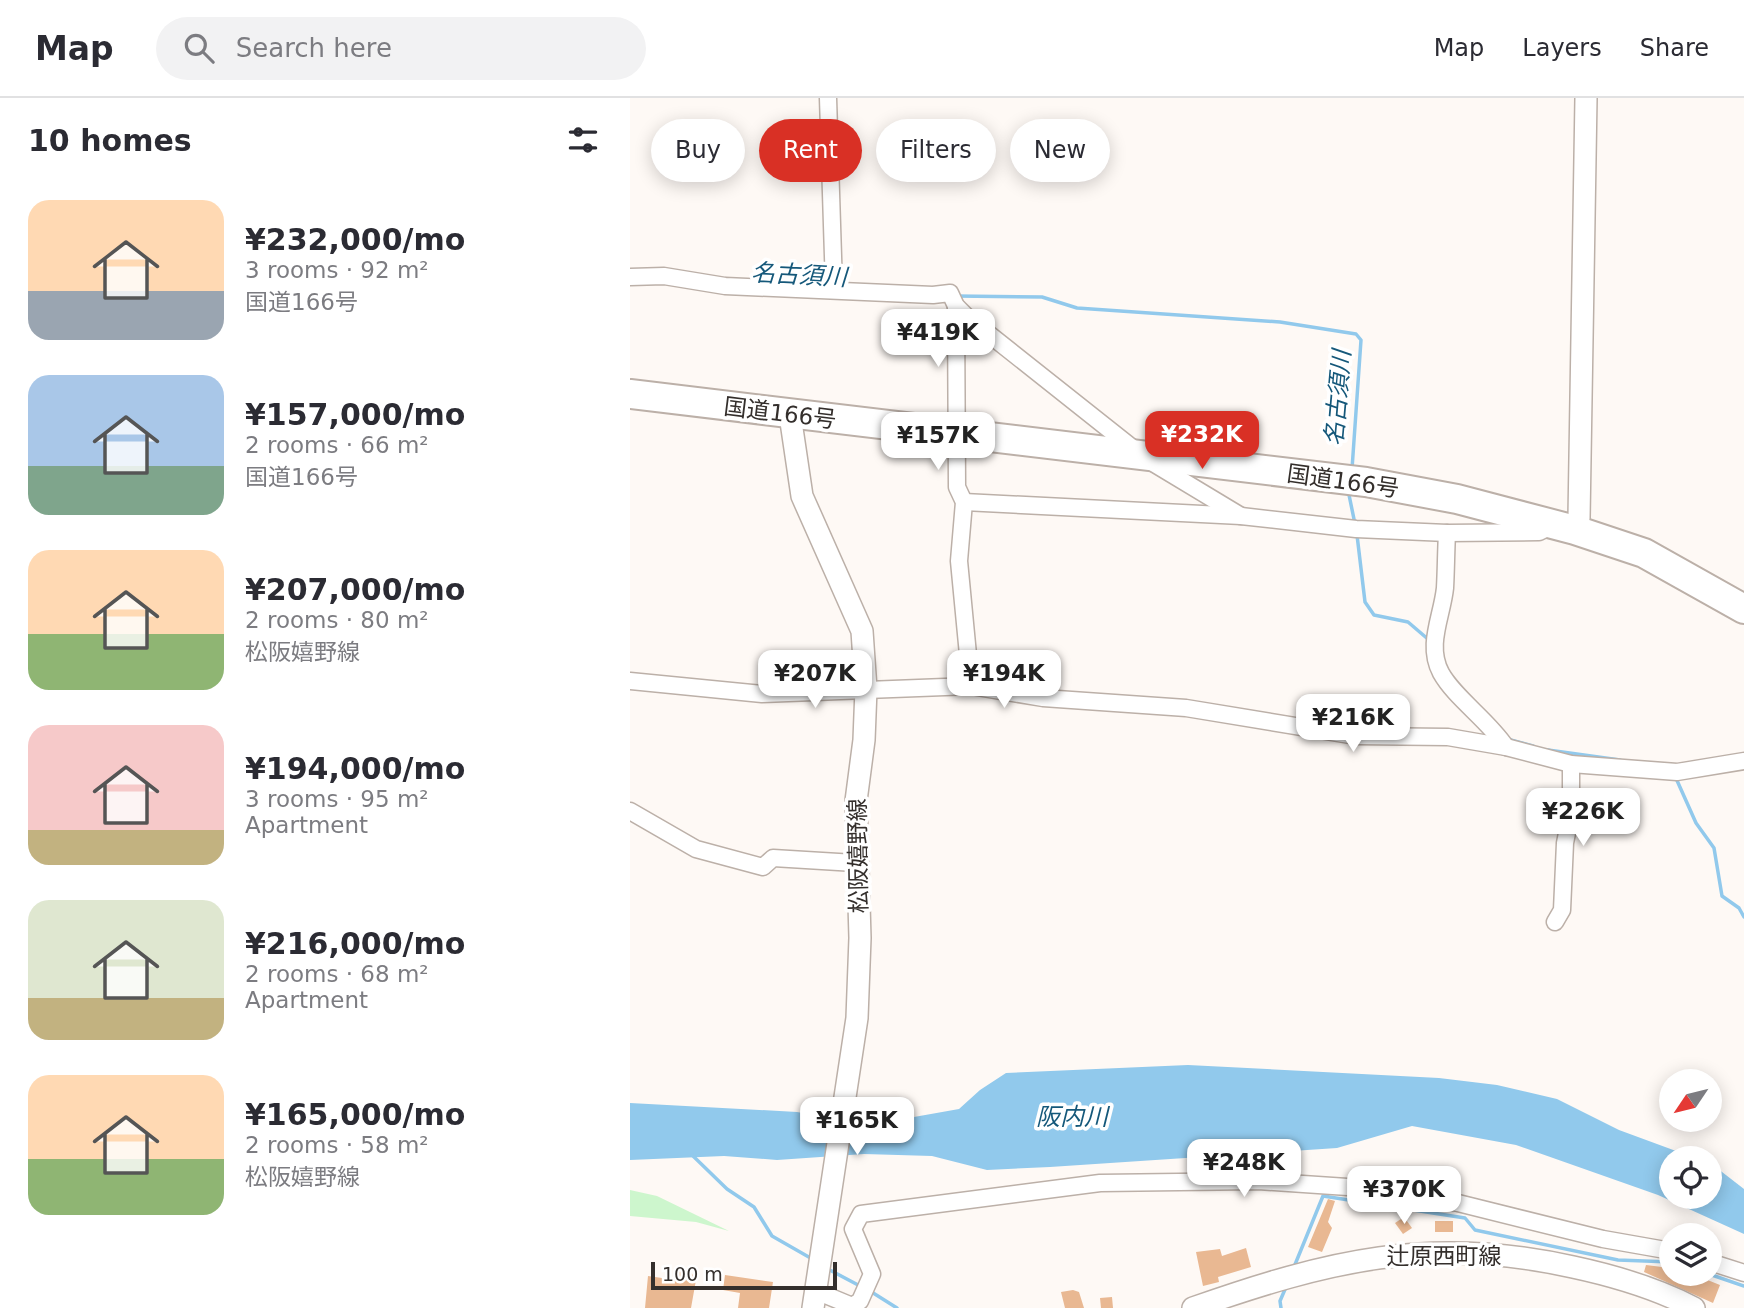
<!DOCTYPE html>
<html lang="en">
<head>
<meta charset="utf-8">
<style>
  body { margin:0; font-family:"DejaVu Sans","Noto Sans JP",sans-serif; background:#f2f2f3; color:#2b2b33; height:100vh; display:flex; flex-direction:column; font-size:26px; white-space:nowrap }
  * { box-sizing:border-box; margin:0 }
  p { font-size:23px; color:#7c7c81 }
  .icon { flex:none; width:38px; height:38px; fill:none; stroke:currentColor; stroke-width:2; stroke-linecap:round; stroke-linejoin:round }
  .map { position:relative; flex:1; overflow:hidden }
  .drawer { display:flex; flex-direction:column; background:#fff; width:630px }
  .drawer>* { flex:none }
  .top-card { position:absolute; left:21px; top:21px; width:665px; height:63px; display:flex; gap:14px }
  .needle { width:46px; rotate:235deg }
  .buttons { position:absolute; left:1029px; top:971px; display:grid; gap:14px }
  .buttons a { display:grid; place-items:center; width:63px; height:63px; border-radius:50%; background:#fff; box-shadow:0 4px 18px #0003; font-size:35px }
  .scale { position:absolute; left:21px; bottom:18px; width:186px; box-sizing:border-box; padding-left:7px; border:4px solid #342f2c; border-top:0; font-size:19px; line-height:24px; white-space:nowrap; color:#342f2c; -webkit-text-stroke:5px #fff; paint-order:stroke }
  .price { position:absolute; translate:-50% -60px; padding:0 16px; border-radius:14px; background:#fff; color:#222; font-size:23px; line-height:46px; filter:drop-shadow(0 2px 4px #0008) }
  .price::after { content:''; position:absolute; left:50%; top:42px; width:21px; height:16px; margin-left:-10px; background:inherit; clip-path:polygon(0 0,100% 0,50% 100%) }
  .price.active { background:#d93025; color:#fff }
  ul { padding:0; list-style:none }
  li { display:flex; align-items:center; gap:21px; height:175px; padding:0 28px }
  li span { display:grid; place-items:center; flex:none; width:196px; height:140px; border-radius:21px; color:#555 }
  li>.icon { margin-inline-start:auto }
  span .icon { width:84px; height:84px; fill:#fffc; stroke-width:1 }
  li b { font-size:30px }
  h2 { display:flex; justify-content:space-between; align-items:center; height:84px; padding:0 28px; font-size:30px }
  .chip { padding:0 24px; border-radius:32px; background:#fff; box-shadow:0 4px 18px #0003; font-size:24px; line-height:63px }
  .chip.active { background:#d93025; color:#fff }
  header { display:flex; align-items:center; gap:42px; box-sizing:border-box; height:98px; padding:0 35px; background:#fff; border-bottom:2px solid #e1e1e2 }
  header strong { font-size:33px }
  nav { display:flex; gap:38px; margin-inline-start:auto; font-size:24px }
  .search { width:490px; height:63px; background:#f2f2f3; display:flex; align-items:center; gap:18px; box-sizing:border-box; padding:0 24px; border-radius:38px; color:#7c7c81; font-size:26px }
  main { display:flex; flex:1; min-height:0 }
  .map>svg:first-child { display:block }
  .green { fill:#cdf6cd }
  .water { fill:#91c9ec }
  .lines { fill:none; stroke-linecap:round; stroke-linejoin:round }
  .stream { stroke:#91c9ec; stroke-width:3.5 }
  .building { fill:#e9b892 }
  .street-casing { stroke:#bcb0a8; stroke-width:19 }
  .secondary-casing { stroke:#bcb0a8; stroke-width:24 }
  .highway-casing { stroke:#bcb0a8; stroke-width:32 }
  .street { stroke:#fff; stroke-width:16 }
  .secondary { stroke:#fff; stroke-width:21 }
  .highway { stroke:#fff; stroke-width:28 }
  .labels { text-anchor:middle; stroke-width:7; stroke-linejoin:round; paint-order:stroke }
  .street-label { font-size:23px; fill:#342f2c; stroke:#fff }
  .water-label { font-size:24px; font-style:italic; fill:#15587a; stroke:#fff }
</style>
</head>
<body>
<header>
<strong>Map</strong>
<div class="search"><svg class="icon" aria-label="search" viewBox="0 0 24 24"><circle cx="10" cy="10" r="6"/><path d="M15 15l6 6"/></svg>Search here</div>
<nav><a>Map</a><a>Layers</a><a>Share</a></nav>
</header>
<main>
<section class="drawer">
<h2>10 homes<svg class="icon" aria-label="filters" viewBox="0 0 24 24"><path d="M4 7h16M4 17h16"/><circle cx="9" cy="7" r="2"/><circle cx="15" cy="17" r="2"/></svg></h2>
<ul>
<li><span style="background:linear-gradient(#ffd9b3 65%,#9aa5b1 0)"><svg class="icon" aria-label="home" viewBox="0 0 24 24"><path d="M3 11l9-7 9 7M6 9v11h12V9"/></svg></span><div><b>¥232,000/mo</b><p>3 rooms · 92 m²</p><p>国道166号</p></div></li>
<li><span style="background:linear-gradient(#a9c7e8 65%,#7fa58c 0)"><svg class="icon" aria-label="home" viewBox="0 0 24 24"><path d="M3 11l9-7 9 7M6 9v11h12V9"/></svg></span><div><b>¥157,000/mo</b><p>2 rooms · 66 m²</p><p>国道166号</p></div></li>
<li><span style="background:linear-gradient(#ffd9b3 60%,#8fb573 0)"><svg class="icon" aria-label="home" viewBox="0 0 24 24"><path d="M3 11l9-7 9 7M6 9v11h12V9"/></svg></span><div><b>¥207,000/mo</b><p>2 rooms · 80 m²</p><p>松阪嬉野線</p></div></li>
<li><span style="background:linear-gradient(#f6c9c9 75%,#c2b280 0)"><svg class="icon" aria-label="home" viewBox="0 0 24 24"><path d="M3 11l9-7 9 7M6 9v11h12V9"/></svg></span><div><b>¥194,000/mo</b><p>3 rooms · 95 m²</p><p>Apartment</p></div></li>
<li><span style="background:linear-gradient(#dfe7d0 70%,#c2b280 0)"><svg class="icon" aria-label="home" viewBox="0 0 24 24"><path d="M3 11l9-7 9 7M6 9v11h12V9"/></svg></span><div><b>¥216,000/mo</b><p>2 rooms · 68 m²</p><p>Apartment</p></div></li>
<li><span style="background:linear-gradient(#ffd9b3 60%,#8fb573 0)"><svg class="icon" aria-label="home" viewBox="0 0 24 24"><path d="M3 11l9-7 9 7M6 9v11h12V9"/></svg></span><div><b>¥165,000/mo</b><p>2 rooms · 58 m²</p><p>松阪嬉野線</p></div></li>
</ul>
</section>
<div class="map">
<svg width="1114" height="1210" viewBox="0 0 1114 1210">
  <rect width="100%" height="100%" fill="#fef9f5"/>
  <polygon class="green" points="0,1092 27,1098 99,1133 66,1124 0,1118"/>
  <polygon class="water" points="558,967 809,980 867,987 927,1001 989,1032 1065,1060 1041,1060 1041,1099 1080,1099 1080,1066 1083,1067 1114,1091 1114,1136 1028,1097 886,1047 782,1028 707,1050 420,1069 357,1072 302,1058 234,1056 147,1062 94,1058 0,1062 0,1005 167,1014 239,1027 329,1011 350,992 376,975"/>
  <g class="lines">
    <g class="stream">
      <polyline points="325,198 412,199 447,210 650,224 726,236 731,242 722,371"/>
      <polyline points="718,392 725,426"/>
      <polyline points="727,437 735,504 744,517 778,524 799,542"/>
      <polyline points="877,641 903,648"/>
      <polyline points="918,652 990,662"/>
      <polyline points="1045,678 1066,725 1084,750 1092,798 1109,810 1114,819"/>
      <polyline points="62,1057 97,1091 124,1109 142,1138 184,1162"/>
      <polyline points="664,1169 693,1098 835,1120 845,1132 988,1162 1041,1164"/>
      <polyline points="196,1170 230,1188"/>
      <polyline points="1079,1176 1114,1188"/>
      <polyline points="240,1193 267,1210"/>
      <polyline points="651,1210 650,1203 656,1189"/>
    </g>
  </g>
  <g class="building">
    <polygon points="698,1101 705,1103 698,1124 702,1130 692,1154 678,1149"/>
    <polygon points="774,1119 782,1130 773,1136 765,1125"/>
    <rect x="805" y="1123" width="18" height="11"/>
    <polygon points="616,1150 621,1169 588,1179 589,1184 573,1188 566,1154 590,1151 592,1158"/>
    <polygon points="1016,1167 1032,1169 1041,1173 1041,1176 1073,1185 1075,1181 1090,1187 1083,1205 1014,1174"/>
    <polygon points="47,1173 61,1174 66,1182 61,1210 15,1210 18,1178 46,1182"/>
    <polygon points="95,1177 143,1184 139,1210 108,1210 110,1195 93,1192"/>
    <polygon points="443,1192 449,1194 454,1210 435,1210 431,1194"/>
    <polygon points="482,1199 483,1210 471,1210 470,1200"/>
  </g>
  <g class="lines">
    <g class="street-casing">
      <g id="street">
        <polyline points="198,0 204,190"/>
        <polyline points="0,179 34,178 95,188 303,197 320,195 326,208 336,218 505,352"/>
        <polyline points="326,208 327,389 334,404 329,463 341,588"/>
        <polyline points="523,365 611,418"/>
        <polyline points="334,404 611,418 726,431 817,435 909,434 917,430"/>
        <path d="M 817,435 C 816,454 816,472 815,490 C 812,519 796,547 811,575 C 825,600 858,622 876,649"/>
        <polyline points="0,583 132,596 341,588 413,600 556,610 726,638 818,639 876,649 941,666 1047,674 1114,663"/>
        <polyline points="0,713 66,751 133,769 143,760 225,765"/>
        <polyline points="925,824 932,812 935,745 941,715 941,666"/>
        <polyline points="1080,1164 1114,1175"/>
        <polyline points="186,1193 222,1208 230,1203 242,1176 223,1131 231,1116 470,1085 628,1083 747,1091 828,1105 973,1141 1041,1153"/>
      </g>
    </g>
    <g class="secondary-casing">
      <g id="secondary">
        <polyline points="160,317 172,398 232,533 236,591 234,642 226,703 230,840 227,920 183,1210"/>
        <polyline points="945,432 949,420 956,0"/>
        <path d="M 563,1210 C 697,1163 800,1137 943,1169 C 985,1178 1026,1190 1064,1210"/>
      </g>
    </g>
    <g class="highway-casing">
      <polyline id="highway" points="0,296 736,384 827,401 945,432 1014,455 1114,511"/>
    </g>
    <use href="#street" class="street"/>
    <use href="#secondary" class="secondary"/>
    <use href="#highway" class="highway"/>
  </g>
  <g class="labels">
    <g class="street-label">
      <text transform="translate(150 315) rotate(7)" y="8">国道166号</text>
      <text transform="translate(713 383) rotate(8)" y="8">国道166号</text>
      <text transform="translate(228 758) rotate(-91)" y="8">松阪嬉野線</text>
      <text x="814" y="1166">辻原西町線</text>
    </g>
    <g class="water-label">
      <text transform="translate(169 177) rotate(3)" y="8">名古須川</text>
      <text transform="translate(708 300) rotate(-85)" y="8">名古須川</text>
      <text x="442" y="1027">阪内川</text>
    </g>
  </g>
</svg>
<div class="buttons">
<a><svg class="needle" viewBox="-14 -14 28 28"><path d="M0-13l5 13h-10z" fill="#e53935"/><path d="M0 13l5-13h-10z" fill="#7c7c81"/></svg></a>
<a><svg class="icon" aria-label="locate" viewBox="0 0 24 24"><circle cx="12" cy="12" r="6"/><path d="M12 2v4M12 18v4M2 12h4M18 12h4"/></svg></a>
<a><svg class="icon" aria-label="layers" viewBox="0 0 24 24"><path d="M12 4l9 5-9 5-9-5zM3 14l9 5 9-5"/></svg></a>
</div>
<div class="scale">100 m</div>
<b class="price" style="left:308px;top:271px">¥419K</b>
<b class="price active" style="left:572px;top:373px">¥232K</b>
<b class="price" style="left:308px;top:374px">¥157K</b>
<b class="price" style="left:185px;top:612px">¥207K</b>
<b class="price" style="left:374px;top:612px">¥194K</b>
<b class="price" style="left:723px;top:656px">¥216K</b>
<b class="price" style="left:953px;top:750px">¥226K</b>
<b class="price" style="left:227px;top:1059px">¥165K</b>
<b class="price" style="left:614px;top:1101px">¥248K</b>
<b class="price" style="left:774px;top:1128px">¥370K</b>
<div class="top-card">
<a class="chip">Buy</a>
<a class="chip active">Rent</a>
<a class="chip">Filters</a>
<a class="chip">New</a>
</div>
</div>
</main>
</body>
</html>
